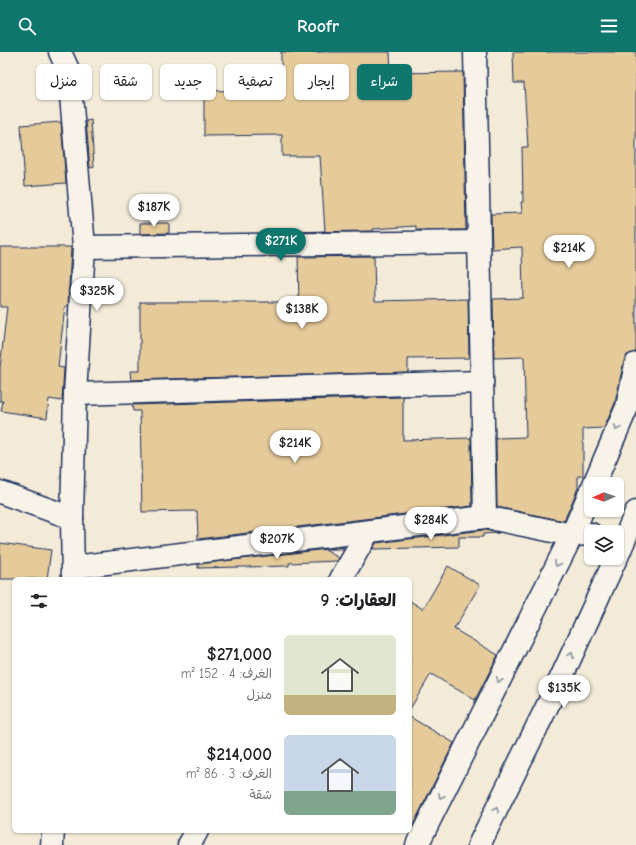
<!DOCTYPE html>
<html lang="ar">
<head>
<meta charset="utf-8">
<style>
  body { margin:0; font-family:"Comic Neue","Playpen Sans Arabic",sans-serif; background:#f6f6f6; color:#202124; direction:rtl; height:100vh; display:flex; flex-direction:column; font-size:15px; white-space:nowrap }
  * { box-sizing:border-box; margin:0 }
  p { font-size:13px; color:#757577 }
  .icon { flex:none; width:22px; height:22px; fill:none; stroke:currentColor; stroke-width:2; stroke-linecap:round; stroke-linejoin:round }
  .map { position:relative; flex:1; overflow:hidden; direction:ltr }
  .sheet { position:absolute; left:12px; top:525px; width:400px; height:256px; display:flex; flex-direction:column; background:#fff; border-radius:6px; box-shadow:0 1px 3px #0004; direction:rtl }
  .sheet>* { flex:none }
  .top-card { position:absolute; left:12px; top:12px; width:400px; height:36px; direction:rtl; display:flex; gap:8px }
  .needle { width:26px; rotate:268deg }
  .buttons { position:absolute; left:584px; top:425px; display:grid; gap:8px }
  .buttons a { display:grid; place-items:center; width:40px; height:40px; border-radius:6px; background:#fff; box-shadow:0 1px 3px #0004; font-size:20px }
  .price { position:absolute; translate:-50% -34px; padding:0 9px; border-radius:14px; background:#fff; color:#222; font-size:13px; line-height:26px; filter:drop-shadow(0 1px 2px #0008) }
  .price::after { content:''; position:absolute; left:50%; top:24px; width:12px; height:9px; margin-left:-6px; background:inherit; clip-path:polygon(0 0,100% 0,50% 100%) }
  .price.current { background:#0f766e; color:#fff }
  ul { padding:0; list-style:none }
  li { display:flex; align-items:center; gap:12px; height:100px; padding:0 16px }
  li span { display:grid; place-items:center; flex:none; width:112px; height:80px; border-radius:6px; color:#555 }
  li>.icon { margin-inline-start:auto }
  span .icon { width:48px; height:48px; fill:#fffc; stroke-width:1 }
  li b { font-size:17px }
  h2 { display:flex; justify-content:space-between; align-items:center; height:48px; padding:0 16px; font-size:17px }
  .pill { padding:0 14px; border-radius:6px; background:#fff; box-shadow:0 1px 3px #0004; font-size:14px; line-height:36px }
  .pill.current { background:#0f766e; color:#fff }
  header { display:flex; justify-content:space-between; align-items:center; height:52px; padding:0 16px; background:#0f766e; color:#fff; font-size:18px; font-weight:700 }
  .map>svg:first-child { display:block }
  .building { fill:#e5ca9a; stroke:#1b2f5e }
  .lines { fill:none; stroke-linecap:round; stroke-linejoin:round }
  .minor-casing { stroke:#1b2f5e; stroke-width:25 }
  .minor { stroke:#f7f3e8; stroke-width:22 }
  .oneway { stroke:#8991a3 }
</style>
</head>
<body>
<header><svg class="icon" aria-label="menu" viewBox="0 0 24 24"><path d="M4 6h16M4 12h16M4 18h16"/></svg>Roofr<svg class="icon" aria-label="search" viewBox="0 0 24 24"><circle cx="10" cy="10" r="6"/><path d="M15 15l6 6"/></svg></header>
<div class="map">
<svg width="636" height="793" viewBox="0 0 636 793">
  <rect width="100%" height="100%" fill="#f3ebd8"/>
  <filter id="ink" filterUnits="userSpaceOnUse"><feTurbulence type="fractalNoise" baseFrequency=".025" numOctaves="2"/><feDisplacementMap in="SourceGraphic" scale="8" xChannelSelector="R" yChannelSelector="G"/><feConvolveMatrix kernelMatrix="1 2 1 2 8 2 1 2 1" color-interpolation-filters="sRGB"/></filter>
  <g filter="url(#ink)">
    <g class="building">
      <polygon points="281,0 390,0 391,21 463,20 466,178 416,178 416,174 373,177 373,179 298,180 325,179 320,104 282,104 282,83 204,84 204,39 281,38"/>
      <polygon points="513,0 636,0 636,300 627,303 624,309 615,351 604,376 583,377 583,424 578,424 578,436 564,469 497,455 496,386 526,385 524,305 494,306 493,247 523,246 522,195 492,197 491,162 522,161 521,150 523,150 522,95 528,95 524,31 514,31"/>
      <polygon points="91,68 94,115 90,116 86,69"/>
      <polygon points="61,70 66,131 25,134 21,73"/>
      <polygon points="140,171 169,171 169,181 140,182"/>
      <polygon points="0,195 71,195 68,254 65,254 58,315 64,316 62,349 49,347 47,366 1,359 3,349 0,349 0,316 7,255 0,255"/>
      <polygon points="374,204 375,249 468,247 469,306 408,307 408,320 131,328 130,319 140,319 140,250 299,250 298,205"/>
      <polygon points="403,345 403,388 471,386 472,454 198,487 197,459 142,460 140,359 133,359 132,353"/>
      <polygon points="484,478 499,481 483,482 483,485 459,485 459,495 373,497 376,491"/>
      <polygon points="0,491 51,498 47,527 0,527"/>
      <polygon points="345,495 343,498 325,498 339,506 337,509 289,511 289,514 198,516 198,512"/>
      <polygon points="448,514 480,533 454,577 498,603 475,648 431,622 410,657 410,549 423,557"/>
      <polygon points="410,665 454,691 410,779"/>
    </g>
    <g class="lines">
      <g class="minor-casing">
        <g id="minor">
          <polyline points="60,0 69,20 84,195 75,342 72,466 73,527"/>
          <polyline points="475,0 485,465"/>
          <polyline points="84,195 479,190"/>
          <polyline points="75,342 482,330"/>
          <polyline points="594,432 627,355 636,312"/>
          <polyline points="0,440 72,466"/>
          <polyline points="617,505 636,460"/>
          <polyline points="74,515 485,465 572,483 591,482"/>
          <polyline points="341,527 368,480"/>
          <polyline points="52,793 53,779"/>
          <polyline points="189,793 197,779"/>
          <polyline points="417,793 572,483 591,438"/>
          <polyline points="479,793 562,624 616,506"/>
        </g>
      </g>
      <use href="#minor" class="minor"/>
    </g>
    <defs><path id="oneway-chevron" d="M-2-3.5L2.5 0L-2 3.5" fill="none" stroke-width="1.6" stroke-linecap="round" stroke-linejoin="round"/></defs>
    <g class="oneway">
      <use href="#oneway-chevron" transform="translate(617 376) rotate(113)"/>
      <use href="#oneway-chevron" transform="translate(557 512) rotate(116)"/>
      <use href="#oneway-chevron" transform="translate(571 603) rotate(-65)"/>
      <use href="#oneway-chevron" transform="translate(499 628) rotate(116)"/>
      <use href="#oneway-chevron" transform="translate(441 744) rotate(116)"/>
      <use href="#oneway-chevron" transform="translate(496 758) rotate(-64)"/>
    </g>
  </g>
</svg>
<div class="buttons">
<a><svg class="needle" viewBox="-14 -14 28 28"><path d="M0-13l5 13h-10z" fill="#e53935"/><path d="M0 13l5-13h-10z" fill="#757577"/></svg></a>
<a><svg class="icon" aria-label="layers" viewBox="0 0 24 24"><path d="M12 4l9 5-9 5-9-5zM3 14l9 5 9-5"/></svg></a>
</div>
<b class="price" style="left:154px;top:176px">$187K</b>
<b class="price current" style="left:281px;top:210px">$271K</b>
<b class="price" style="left:569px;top:217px">$214K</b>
<b class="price" style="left:97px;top:260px">$325K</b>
<b class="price" style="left:302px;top:278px">$138K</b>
<b class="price" style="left:295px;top:412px">$214K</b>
<b class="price" style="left:431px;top:489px">$284K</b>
<b class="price" style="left:277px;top:508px">$207K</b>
<b class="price" style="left:564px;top:657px">$135K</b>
<div class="top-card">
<a class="pill current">شراء</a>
<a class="pill">إيجار</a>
<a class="pill">تصفية</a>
<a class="pill">جديد</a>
<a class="pill">شقة</a>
<a class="pill">منزل</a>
</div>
<section class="sheet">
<h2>العقارات: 9<svg class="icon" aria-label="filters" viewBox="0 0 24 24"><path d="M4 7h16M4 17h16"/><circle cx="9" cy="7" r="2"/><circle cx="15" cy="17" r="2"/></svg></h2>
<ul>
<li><span style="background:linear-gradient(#dfe7d0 75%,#c2b280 0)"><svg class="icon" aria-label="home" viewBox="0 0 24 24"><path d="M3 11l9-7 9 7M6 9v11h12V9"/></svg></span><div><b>$271,000</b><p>الغرف: 4 · 152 m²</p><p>منزل</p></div></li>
<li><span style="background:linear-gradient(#c9d6e8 70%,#7fa58c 0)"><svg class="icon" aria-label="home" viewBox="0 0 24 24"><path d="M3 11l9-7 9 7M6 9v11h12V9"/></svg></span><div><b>$214,000</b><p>الغرف: 3 · 86 m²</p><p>شقة</p></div></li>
</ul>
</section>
</div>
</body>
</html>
